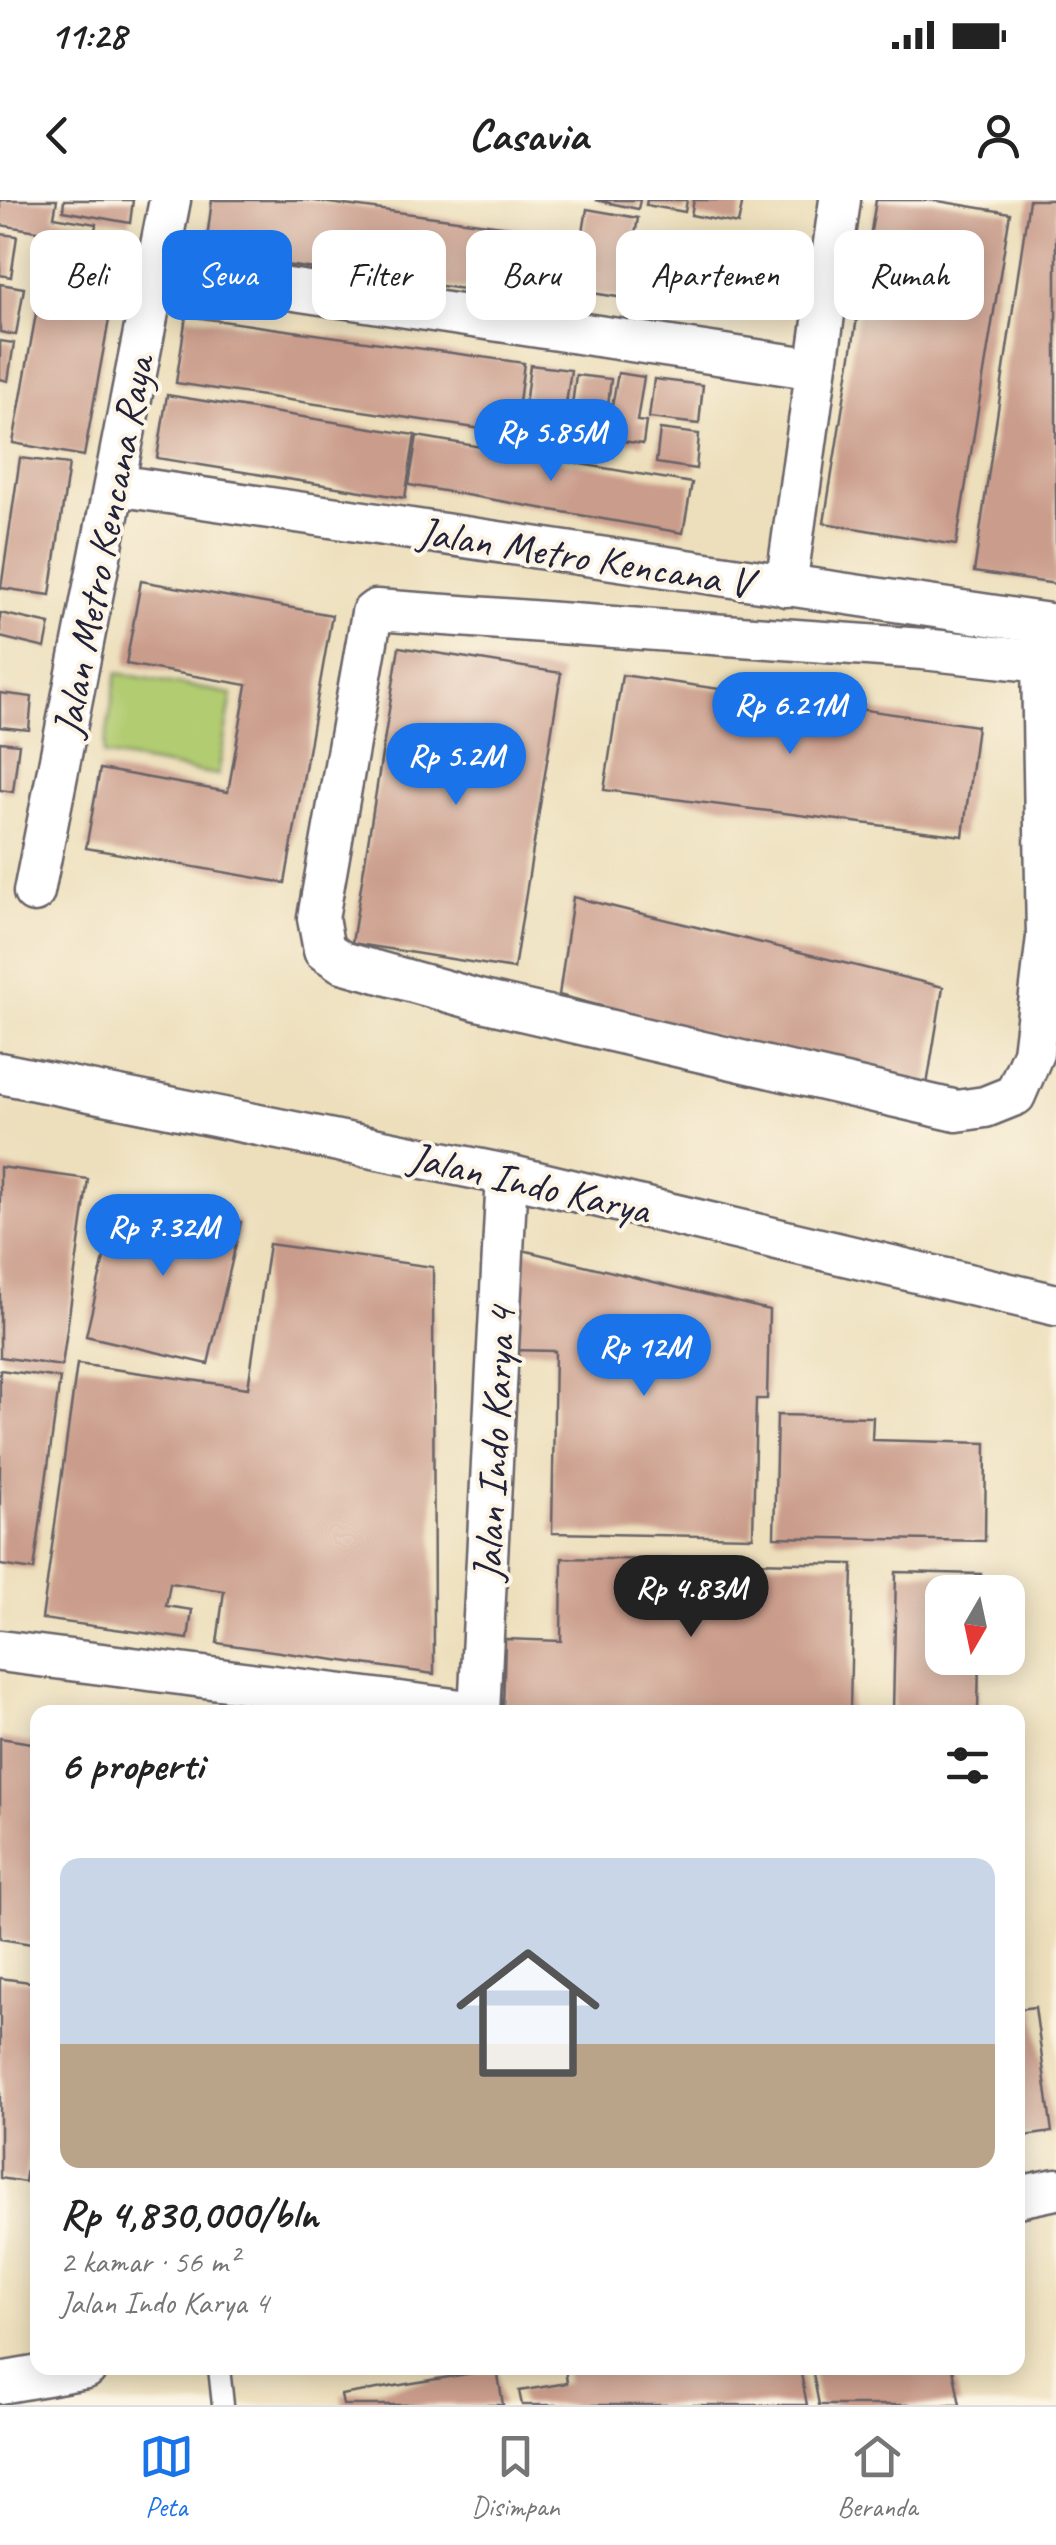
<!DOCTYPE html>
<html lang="id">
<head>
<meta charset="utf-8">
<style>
  body { margin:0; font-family:Caveat,sans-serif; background:#f6f6f6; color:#222; height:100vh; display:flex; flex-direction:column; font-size:38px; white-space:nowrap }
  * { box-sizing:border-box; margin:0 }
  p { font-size:32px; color:#767676 }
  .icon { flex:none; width:55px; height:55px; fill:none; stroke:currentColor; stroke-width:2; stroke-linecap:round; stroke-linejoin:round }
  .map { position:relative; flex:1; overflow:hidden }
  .drawer { position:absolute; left:30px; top:1505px; width:995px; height:670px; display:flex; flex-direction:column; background:#fff; border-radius:20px; box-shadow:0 5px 25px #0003 }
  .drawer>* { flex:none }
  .banner { position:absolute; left:30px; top:30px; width:998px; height:90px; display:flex; gap:20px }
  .needle { width:65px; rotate:189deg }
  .fabs { position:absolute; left:925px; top:1375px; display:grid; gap:20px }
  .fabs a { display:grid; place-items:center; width:100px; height:100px; border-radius:20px; background:#fff; box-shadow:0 5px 25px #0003; font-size:50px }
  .price { position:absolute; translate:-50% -85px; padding:0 22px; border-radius:35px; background:#1a73e8; color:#fff; font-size:32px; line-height:65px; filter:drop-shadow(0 2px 5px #0008) }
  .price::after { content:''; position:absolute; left:50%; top:60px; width:30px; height:22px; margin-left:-15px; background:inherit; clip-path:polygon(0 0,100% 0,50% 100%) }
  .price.active { background:#222; color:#fff }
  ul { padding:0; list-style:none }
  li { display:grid; align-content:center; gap:20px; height:530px; padding:0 30px }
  li span { display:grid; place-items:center; height:310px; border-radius:20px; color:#555 }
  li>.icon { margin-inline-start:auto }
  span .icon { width:180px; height:180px; fill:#fffc; stroke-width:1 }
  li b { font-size:42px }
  h2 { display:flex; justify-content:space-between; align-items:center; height:120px; padding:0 30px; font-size:42px }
  .pill { padding:0 35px; border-radius:20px; background:#fff; box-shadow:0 5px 25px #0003; font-size:35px; line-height:90px }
  .pill.active { background:#1a73e8; color:#fff }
  .status { display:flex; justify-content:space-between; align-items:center; height:70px; padding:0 50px; background:#fff; direction:ltr }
  .status svg { height:28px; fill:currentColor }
  header { display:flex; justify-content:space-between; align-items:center; height:130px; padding:0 30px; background:#fff; font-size:45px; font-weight:700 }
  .dock { display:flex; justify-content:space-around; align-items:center; height:140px; border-top:2px solid #e0e0e0; background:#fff; font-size:28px; color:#767676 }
  .dock a { display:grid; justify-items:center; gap:5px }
  .dock .active { color:#1a73e8 }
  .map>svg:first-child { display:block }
  .green { fill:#b2cc72; stroke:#6a7756; stroke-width:2.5 }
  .building { fill:#ca9c8b }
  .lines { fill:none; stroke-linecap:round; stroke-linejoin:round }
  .service-casing { stroke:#696468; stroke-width:25 }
  .minor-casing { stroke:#696468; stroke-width:45 }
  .service { stroke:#fff; stroke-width:20 }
  .minor { stroke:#fff; stroke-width:40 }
  .labels { text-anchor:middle; stroke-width:8; stroke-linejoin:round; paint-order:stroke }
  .street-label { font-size:42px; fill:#22223b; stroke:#fcf5e5 }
</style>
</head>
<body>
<div class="status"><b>11:28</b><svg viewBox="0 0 49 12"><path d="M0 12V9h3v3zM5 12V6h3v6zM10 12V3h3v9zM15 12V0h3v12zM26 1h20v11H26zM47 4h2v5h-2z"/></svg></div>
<header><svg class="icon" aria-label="back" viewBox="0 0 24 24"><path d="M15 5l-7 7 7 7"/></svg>Casavia<svg class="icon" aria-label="person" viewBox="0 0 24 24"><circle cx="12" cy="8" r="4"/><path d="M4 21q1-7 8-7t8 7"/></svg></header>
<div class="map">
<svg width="1056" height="2205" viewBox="0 0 1056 2205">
  <rect width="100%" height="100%" fill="#fcf5e5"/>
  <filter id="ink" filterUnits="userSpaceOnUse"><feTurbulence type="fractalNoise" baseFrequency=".01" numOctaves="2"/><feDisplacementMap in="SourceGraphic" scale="20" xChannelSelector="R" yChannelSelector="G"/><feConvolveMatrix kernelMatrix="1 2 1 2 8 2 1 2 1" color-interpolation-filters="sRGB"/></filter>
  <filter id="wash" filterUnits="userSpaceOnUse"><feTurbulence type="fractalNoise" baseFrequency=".0048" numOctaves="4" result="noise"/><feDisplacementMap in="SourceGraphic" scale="40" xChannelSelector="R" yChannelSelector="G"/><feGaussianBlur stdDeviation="2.25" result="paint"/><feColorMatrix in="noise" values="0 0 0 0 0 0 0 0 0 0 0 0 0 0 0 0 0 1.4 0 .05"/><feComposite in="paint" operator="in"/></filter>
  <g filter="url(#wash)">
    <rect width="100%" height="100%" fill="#eddfbc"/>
    <polygon class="green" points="117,473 232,494 218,575 103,555"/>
    <g id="blocks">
      <g class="building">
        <polygon points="0,0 57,0 54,17 96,24 94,40 0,25"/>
        <polygon points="64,0 133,0 130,23 63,11"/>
        <polygon points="212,0 307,0 569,35 560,102 205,54"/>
        <polygon points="595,0 640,0 638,9"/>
        <polygon points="647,0 687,0 685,12 646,5"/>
        <polygon points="694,0 743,0 738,24 691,15"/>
        <polygon points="876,0 932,0 1010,13 956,345 824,323"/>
        <polygon points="1029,0 1056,0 1056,384 974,372"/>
        <polygon points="587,9 638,18 624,98 573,90"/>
        <polygon points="0,34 17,36 11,77 0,75"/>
        <polygon points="43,74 115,87 84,256 13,243"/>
        <polygon points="0,84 24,88 16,135 0,132"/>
        <polygon points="186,116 524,163 515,234 176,183"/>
        <polygon points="0,141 14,143 8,181 0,179"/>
        <polygon points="530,165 571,170 565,211 525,206"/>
        <polygon points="618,173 644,177 637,221 646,222 643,244 616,240 619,226 609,223"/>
        <polygon points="576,175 611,179 604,241 525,232 527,215 570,220"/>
        <polygon points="654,179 703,185 699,224 649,218"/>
        <polygon points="167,195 415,235 405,298 157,258"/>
        <polygon points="660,229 699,234 696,269 656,263"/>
        <polygon points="417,236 692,283 683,333 409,285"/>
        <polygon points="20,258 69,264 50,395 1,388"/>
        <polygon points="141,381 332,415 285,683 86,648 100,569 228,592 247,485 126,464"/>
        <polygon points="0,413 50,424 45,448 0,437"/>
        <polygon points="399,447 561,473 514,769 352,743"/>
        <polygon points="622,475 977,526 963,636 604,590"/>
        <polygon points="0,493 32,497 29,530 0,527"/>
        <polygon points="0,542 19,544 13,592 0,590"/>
        <polygon points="573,697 943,787 926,891 559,795"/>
        <polygon points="0,967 88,979 62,1166 0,1157"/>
        <polygon points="119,993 241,1022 208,1164 86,1136"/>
        <polygon points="269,1044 433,1067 434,1474 217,1443 224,1391 170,1383 166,1406 192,1410 188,1439 42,1419 77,1164 248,1188"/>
        <polygon points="510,1047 769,1110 767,1199 756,1199 753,1337 552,1333 555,1151 509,1150"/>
        <polygon points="0,1170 60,1178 34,1370 0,1365"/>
        <polygon points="777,1215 873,1217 872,1240 986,1243 985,1341 774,1337"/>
        <polygon points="562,1358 853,1364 850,1512 503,1512 505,1439 561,1441"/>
        <polygon points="896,1372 981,1374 980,1392 942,1392 942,1458 979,1458 978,1512 893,1512"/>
        <polygon points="0,1538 38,1544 38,1745 0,1739"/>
        <polygon points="0,1778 38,1783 38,1893 25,1982 0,1978"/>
        <polygon points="1035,1807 1052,1932 1018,1937 1018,1809"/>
        <polygon points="565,2168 800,2168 807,2205 522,2205 519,2191 567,2183"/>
        <polygon points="812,2168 953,2168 960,2205 819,2205"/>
        <polygon points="497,2169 503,2205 343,2205 341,2195"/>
      </g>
    </g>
  </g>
  <g filter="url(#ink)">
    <use href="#blocks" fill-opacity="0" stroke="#696468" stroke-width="2.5"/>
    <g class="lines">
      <g class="service-casing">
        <polyline id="service" points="219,2168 223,2205"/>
      </g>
      <g class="minor-casing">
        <g id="minor">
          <polyline points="156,69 816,169"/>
          <polyline points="115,285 1056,425"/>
          <polyline points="786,386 840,0"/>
          <polyline points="1042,462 1047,737 1033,853 1015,895 985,907 957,911 478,800 342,762 324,750 318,718 372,413 376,410 923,449 1042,462 1056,464"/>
          <polyline points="34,692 170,0"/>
          <polyline points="0,873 507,975 1056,1105"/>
          <polyline points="0,1451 477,1512"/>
          <polyline points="479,1512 507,975"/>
          <polyline points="1018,1997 1056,1989"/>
          <polyline points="0,2183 86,2168"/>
        </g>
      </g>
      <use href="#service" class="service"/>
      <use href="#minor" class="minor"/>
    </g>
  </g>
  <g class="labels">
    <g class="street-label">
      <text transform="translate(102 346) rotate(-79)" y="15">Jalan Metro Kencana Raya</text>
      <text transform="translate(585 356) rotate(9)" y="15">Jalan Metro Kencana V</text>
      <text transform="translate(530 982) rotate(13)" y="15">Jalan Indo Karya</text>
      <text transform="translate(493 1244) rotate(-87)" y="15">Jalan Indo Karya 4</text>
    </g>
  </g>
</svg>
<div class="fabs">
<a><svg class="needle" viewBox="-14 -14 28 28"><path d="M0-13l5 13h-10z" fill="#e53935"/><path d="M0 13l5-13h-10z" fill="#767676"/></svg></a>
</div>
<b class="price" style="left:551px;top:284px">Rp 5.85M</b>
<b class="price" style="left:790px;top:557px">Rp 6.21M</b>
<b class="price" style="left:456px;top:608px">Rp 5.2M</b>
<b class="price" style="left:163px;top:1079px">Rp 7.32M</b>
<b class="price" style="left:644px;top:1199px">Rp 12M</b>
<b class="price active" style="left:691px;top:1440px">Rp 4.83M</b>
<div class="banner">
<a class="pill">Beli</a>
<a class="pill active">Sewa</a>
<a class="pill">Filter</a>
<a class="pill">Baru</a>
<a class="pill">Apartemen</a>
<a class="pill">Rumah</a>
</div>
<section class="drawer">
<h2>6 properti<svg class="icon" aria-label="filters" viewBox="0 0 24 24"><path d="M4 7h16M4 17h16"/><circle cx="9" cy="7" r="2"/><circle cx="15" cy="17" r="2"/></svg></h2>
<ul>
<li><span style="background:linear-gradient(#c9d6e8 60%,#b9a48a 0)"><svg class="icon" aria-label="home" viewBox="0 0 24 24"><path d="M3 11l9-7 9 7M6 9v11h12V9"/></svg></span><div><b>Rp 4,830,000/bln</b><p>2 kamar · 56 m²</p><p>Jalan Indo Karya 4</p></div></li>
</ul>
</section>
</div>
<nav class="dock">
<a class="active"><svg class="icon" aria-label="map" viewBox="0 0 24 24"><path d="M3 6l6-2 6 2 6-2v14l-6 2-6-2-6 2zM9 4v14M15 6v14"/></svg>Peta</a>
<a><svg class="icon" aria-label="saved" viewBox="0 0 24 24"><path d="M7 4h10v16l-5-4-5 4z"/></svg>Disimpan</a>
<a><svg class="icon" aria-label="home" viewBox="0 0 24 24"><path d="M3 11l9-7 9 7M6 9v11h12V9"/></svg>Beranda</a>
</nav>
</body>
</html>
